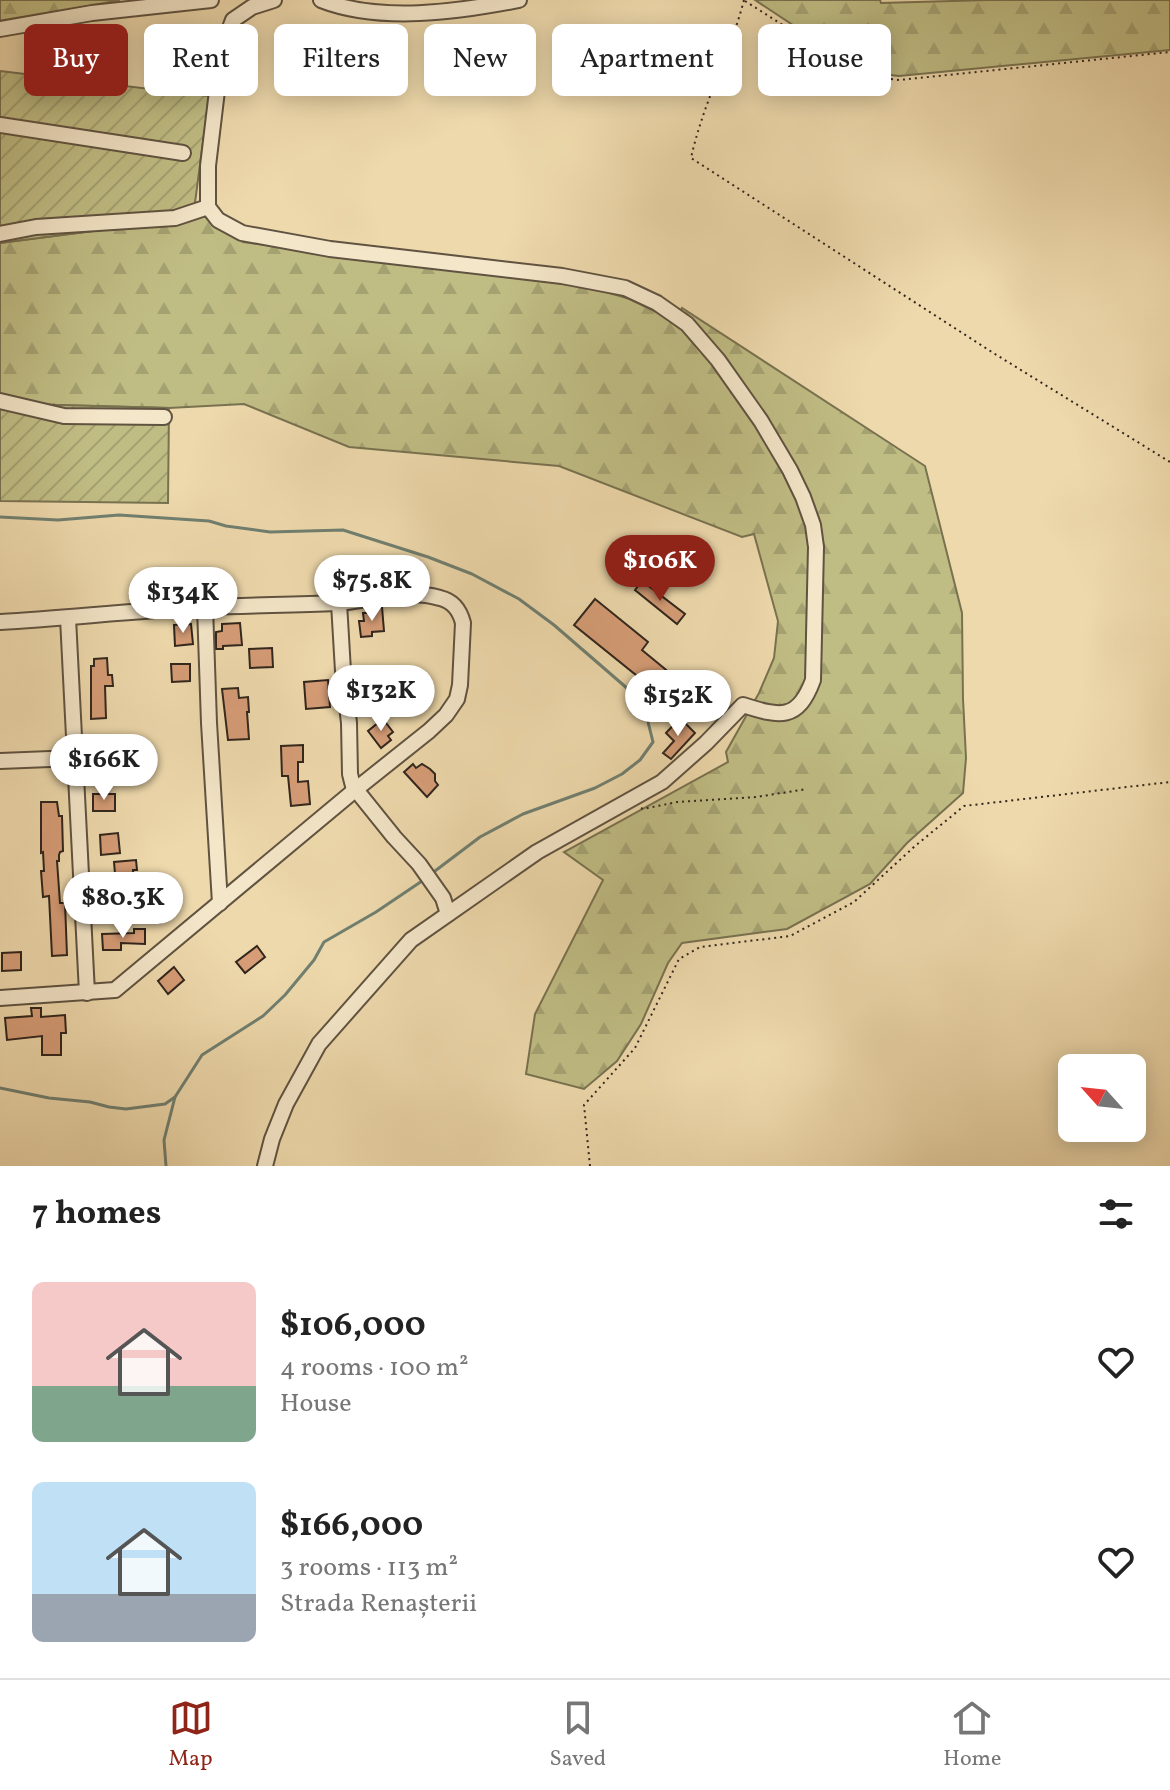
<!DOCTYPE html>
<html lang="en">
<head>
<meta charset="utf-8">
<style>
  body { margin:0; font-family:Vollkorn,serif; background:#f2f2f2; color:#222; height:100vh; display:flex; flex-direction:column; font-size:30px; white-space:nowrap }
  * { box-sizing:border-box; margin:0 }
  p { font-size:26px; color:#767676 }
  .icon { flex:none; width:44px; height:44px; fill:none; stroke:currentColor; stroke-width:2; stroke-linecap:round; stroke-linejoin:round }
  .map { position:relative; height:1166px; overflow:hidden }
  .side { display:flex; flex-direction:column; background:#fff; flex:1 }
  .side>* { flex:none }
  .banner { position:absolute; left:24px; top:24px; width:1122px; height:72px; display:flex; gap:16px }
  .needle { width:52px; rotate:297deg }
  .buttons { position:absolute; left:1058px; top:1054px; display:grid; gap:16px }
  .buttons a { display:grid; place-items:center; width:88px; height:88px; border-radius:12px; background:#fff; box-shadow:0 4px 20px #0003; font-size:40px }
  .price { position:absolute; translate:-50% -68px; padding:0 18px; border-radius:28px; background:#fff; color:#222; font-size:26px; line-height:52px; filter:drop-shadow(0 2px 4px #0008) }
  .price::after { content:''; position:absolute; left:50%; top:48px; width:24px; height:18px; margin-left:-12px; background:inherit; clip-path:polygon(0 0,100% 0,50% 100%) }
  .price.current { background:#8f2418; color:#fff }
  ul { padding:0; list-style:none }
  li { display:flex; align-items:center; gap:24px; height:200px; padding:0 32px }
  li span { display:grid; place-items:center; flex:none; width:224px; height:160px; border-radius:12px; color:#555 }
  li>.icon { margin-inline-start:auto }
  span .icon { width:96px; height:96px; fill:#fffc; stroke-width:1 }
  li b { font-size:34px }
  h2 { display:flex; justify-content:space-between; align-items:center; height:96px; padding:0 32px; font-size:34px }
  .pill { padding:0 28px; border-radius:12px; background:#fff; box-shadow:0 4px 20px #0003; font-size:28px; line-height:72px }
  .pill.current { background:#8f2418; color:#fff }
  .dock { display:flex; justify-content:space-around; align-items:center; height:112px; border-top:2px solid #e0e0e0; background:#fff; font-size:22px; color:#767676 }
  .dock a { display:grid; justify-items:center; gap:4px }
  .dock .current { color:#8f2418 }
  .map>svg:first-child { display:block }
  .forest { fill:url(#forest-firs); stroke:#787250; stroke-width:2 }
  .garden { fill:url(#garden-furrows); stroke:#787250; stroke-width:2 }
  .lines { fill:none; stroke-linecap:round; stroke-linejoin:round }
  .stream { stroke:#707f70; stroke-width:3 }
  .building { fill:#d69d77; stroke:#31261d; stroke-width:2 }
  .minor-casing { stroke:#605341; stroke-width:18 }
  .path { stroke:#31261d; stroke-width:2; stroke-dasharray:2 4; stroke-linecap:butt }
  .minor { stroke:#f4e6c9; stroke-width:14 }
</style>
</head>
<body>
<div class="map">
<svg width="1170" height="1166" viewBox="0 0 1170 1166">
  <defs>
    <pattern id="forest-firs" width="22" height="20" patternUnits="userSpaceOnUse" patternTransform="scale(2)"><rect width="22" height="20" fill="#c0bd84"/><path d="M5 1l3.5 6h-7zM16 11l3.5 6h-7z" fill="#a5a272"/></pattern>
    <pattern id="garden-furrows" width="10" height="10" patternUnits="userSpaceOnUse" patternTransform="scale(2)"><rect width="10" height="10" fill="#c0bd84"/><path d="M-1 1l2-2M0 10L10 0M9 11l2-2" fill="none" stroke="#a5a272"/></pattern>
  </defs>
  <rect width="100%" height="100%" fill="#eed9ac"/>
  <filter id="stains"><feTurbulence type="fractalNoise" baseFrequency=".0025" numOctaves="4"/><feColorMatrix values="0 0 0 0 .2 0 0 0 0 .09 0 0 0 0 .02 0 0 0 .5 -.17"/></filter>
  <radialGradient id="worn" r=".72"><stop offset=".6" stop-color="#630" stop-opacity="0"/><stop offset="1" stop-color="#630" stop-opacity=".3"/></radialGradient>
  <g class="forest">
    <polygon points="0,0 120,0 0,23"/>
    <polygon points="755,0 880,0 881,3 988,0 1170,0 1170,50 899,76 864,72"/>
    <polygon points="201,214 243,242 495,274 592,288 630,299 675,321 682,308 925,466 962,613 963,699 966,758 963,793 907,843 870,884 787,929 682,943 668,963 641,1024 617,1061 584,1089 526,1074 535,1014 603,880 564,852 728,762 726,752 759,693 774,658 778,621 754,534 742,537 559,466 349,447 244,404 169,408 21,404 0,396 0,243 193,218"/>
  </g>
  <g class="garden">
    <polygon points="0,71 209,96 193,218 0,243"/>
    <polygon points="0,396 21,404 169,408 168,503 0,501"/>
  </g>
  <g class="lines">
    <g class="stream">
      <polyline points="0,517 58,520 119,515 209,521 226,526 270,532 343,530 428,557 472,574 519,599 554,625 643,702 653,742 640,760 622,774 595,788 523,814 480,837 431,874"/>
      <polyline points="0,1088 49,1098 90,1102 109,1107 126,1109 165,1104 175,1097"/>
      <polyline points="166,1166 164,1140 175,1097 202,1055 263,1016 285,995 314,960 324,942 376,912 425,879"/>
    </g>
  </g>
  <g class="building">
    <polygon points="642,581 685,614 677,624 635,590"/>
    <polygon points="595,599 648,642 642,650 687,687 672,704 574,625"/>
    <polygon points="382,607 384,631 372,632 372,636 361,637 359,621 364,621 363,613 374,613 373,608"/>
    <polygon points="240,623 242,645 223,646 223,649 216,649 216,632 222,631 222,624"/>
    <polygon points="191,624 193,644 175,646 174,625"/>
    <polygon points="272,648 273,667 250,668 249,649"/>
    <polygon points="107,658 108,675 112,675 113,686 105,686 106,718 91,719 91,666 94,666 94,659"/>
    <polygon points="171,664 190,664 190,681 172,682"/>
    <polygon points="328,680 330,707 306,709 304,682"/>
    <polygon points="385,682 386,691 388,691 389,706 369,706 367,683"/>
    <polygon points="238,688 239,698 248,697 249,712 247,712 249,739 228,740 222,689"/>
    <polygon points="680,718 695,733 671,759 663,753 674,741 666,733"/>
    <polygon points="383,719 393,732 388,736 391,740 381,748 368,731"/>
    <polygon points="303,745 303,762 298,762 298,782 308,781 310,804 291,806 288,776 282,776 281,746"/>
    <polygon points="413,764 416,768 422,764 430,769 435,774 435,781 438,785 427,797 404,772"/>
    <rect x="93" y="794" width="22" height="17"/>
    <polygon points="41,802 57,802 59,816 62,816 63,851 60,852 59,855 59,861 57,861 60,903 65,903 67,955 52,956 49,896 43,897 41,871 44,871 43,852 41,853"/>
    <polygon points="118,833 120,853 101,855 100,835"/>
    <polygon points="136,860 137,870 133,870 134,884 116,885 114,862"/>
    <polygon points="153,900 171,900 171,917 161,917 161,923 152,922"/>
    <polygon points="134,929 145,929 145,944 121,943 121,950 103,950 102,934 134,933"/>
    <polygon points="257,946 265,957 245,973 236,962"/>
    <polygon points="21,952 21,970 2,971 2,953"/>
    <polygon points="174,967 184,980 168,994 158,981"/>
    <polygon points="31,1008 41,1008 41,1017 65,1015 66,1033 61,1033 61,1055 42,1055 42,1036 7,1040 5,1018 32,1016"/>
  </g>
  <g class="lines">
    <g class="minor-casing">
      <g id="minor">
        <path d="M 321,0 C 380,23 457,12 519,0"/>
        <polyline points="0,29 92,13 211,0"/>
        <polyline points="0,125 183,153"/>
        <polyline points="0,234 36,227 175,218 208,207"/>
        <polyline points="0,401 64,416 164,417"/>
        <polyline points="339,603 343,671 349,723 350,774 353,786 394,837 419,864 443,898 448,914"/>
        <polyline points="205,607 209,723 220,903"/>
        <polyline points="68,618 87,993"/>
        <path d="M 0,622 C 69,618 138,610 208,607 C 251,605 294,605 336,603 C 370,601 406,588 440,598 C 453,601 460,611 463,623 L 460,685 L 457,699 L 446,715 L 429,731 L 355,790 L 115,990 L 0,998"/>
        <polyline points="0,761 75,758"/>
        <path d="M 265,1166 L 272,1139 L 286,1104 L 319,1044 L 411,940 L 537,852 L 662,782 L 706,743 L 743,705 C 780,717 798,721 813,680 L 816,547 L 813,525 L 803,497 L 790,470 L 761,421 L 718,360 L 687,324 L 657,303 L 625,288 L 562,276 L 330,249 L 242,233 L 218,220 L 208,207 L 208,166 L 222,49 L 233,20 L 252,7 L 274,0"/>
      </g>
    </g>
    <g class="path">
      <path d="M 744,0 C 730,54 703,103 691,158 L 995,354 L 1170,462"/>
      <polyline points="745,1 863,76 899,80 1170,52"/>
      <polyline points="641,808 643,809 677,802 756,797 807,789"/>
      <polyline points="590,1166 584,1105 635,1048 679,959 700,947 790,936 854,902 915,846 964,806 1170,782"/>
    </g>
    <use href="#minor" class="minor"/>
  </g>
  <rect width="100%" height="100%" filter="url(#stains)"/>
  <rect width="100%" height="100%" fill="url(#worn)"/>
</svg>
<div class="buttons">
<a><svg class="needle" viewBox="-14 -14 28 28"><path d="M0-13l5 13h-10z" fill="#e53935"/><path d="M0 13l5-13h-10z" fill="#767676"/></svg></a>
</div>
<b class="price current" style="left:660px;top:603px">$106K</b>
<b class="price" style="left:372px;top:623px">$75.8K</b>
<b class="price" style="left:183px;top:635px">$134K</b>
<b class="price" style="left:381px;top:733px">$132K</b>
<b class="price" style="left:678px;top:738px">$152K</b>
<b class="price" style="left:104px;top:802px">$166K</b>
<b class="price" style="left:123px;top:940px">$80.3K</b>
<div class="banner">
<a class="pill current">Buy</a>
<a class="pill">Rent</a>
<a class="pill">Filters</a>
<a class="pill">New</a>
<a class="pill">Apartment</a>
<a class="pill">House</a>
</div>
</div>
<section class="side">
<h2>7 homes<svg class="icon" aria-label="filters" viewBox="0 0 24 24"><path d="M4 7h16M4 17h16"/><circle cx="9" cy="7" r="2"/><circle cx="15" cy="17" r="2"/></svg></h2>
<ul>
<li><span style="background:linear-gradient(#f6c9c9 65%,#7fa58c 0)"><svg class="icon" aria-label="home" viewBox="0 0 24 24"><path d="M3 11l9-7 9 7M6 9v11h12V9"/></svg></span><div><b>$106,000</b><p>4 rooms · 100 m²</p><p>House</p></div><svg class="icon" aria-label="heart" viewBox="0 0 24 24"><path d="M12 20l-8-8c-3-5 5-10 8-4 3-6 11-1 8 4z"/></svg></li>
<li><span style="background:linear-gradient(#bfe0f5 70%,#9aa5b1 0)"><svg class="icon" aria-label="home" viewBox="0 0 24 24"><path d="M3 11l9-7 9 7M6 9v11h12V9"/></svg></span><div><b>$166,000</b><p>3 rooms · 113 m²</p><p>Strada Renașterii</p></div><svg class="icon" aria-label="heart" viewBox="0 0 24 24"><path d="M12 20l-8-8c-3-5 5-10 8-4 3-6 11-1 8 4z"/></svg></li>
</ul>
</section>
<nav class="dock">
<a class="current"><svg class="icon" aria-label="map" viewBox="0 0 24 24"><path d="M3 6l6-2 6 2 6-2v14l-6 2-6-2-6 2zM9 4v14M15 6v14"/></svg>Map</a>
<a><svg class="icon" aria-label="saved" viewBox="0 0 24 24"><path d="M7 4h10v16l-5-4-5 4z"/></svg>Saved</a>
<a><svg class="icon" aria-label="home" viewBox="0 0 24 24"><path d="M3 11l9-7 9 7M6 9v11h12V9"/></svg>Home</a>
</nav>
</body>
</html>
